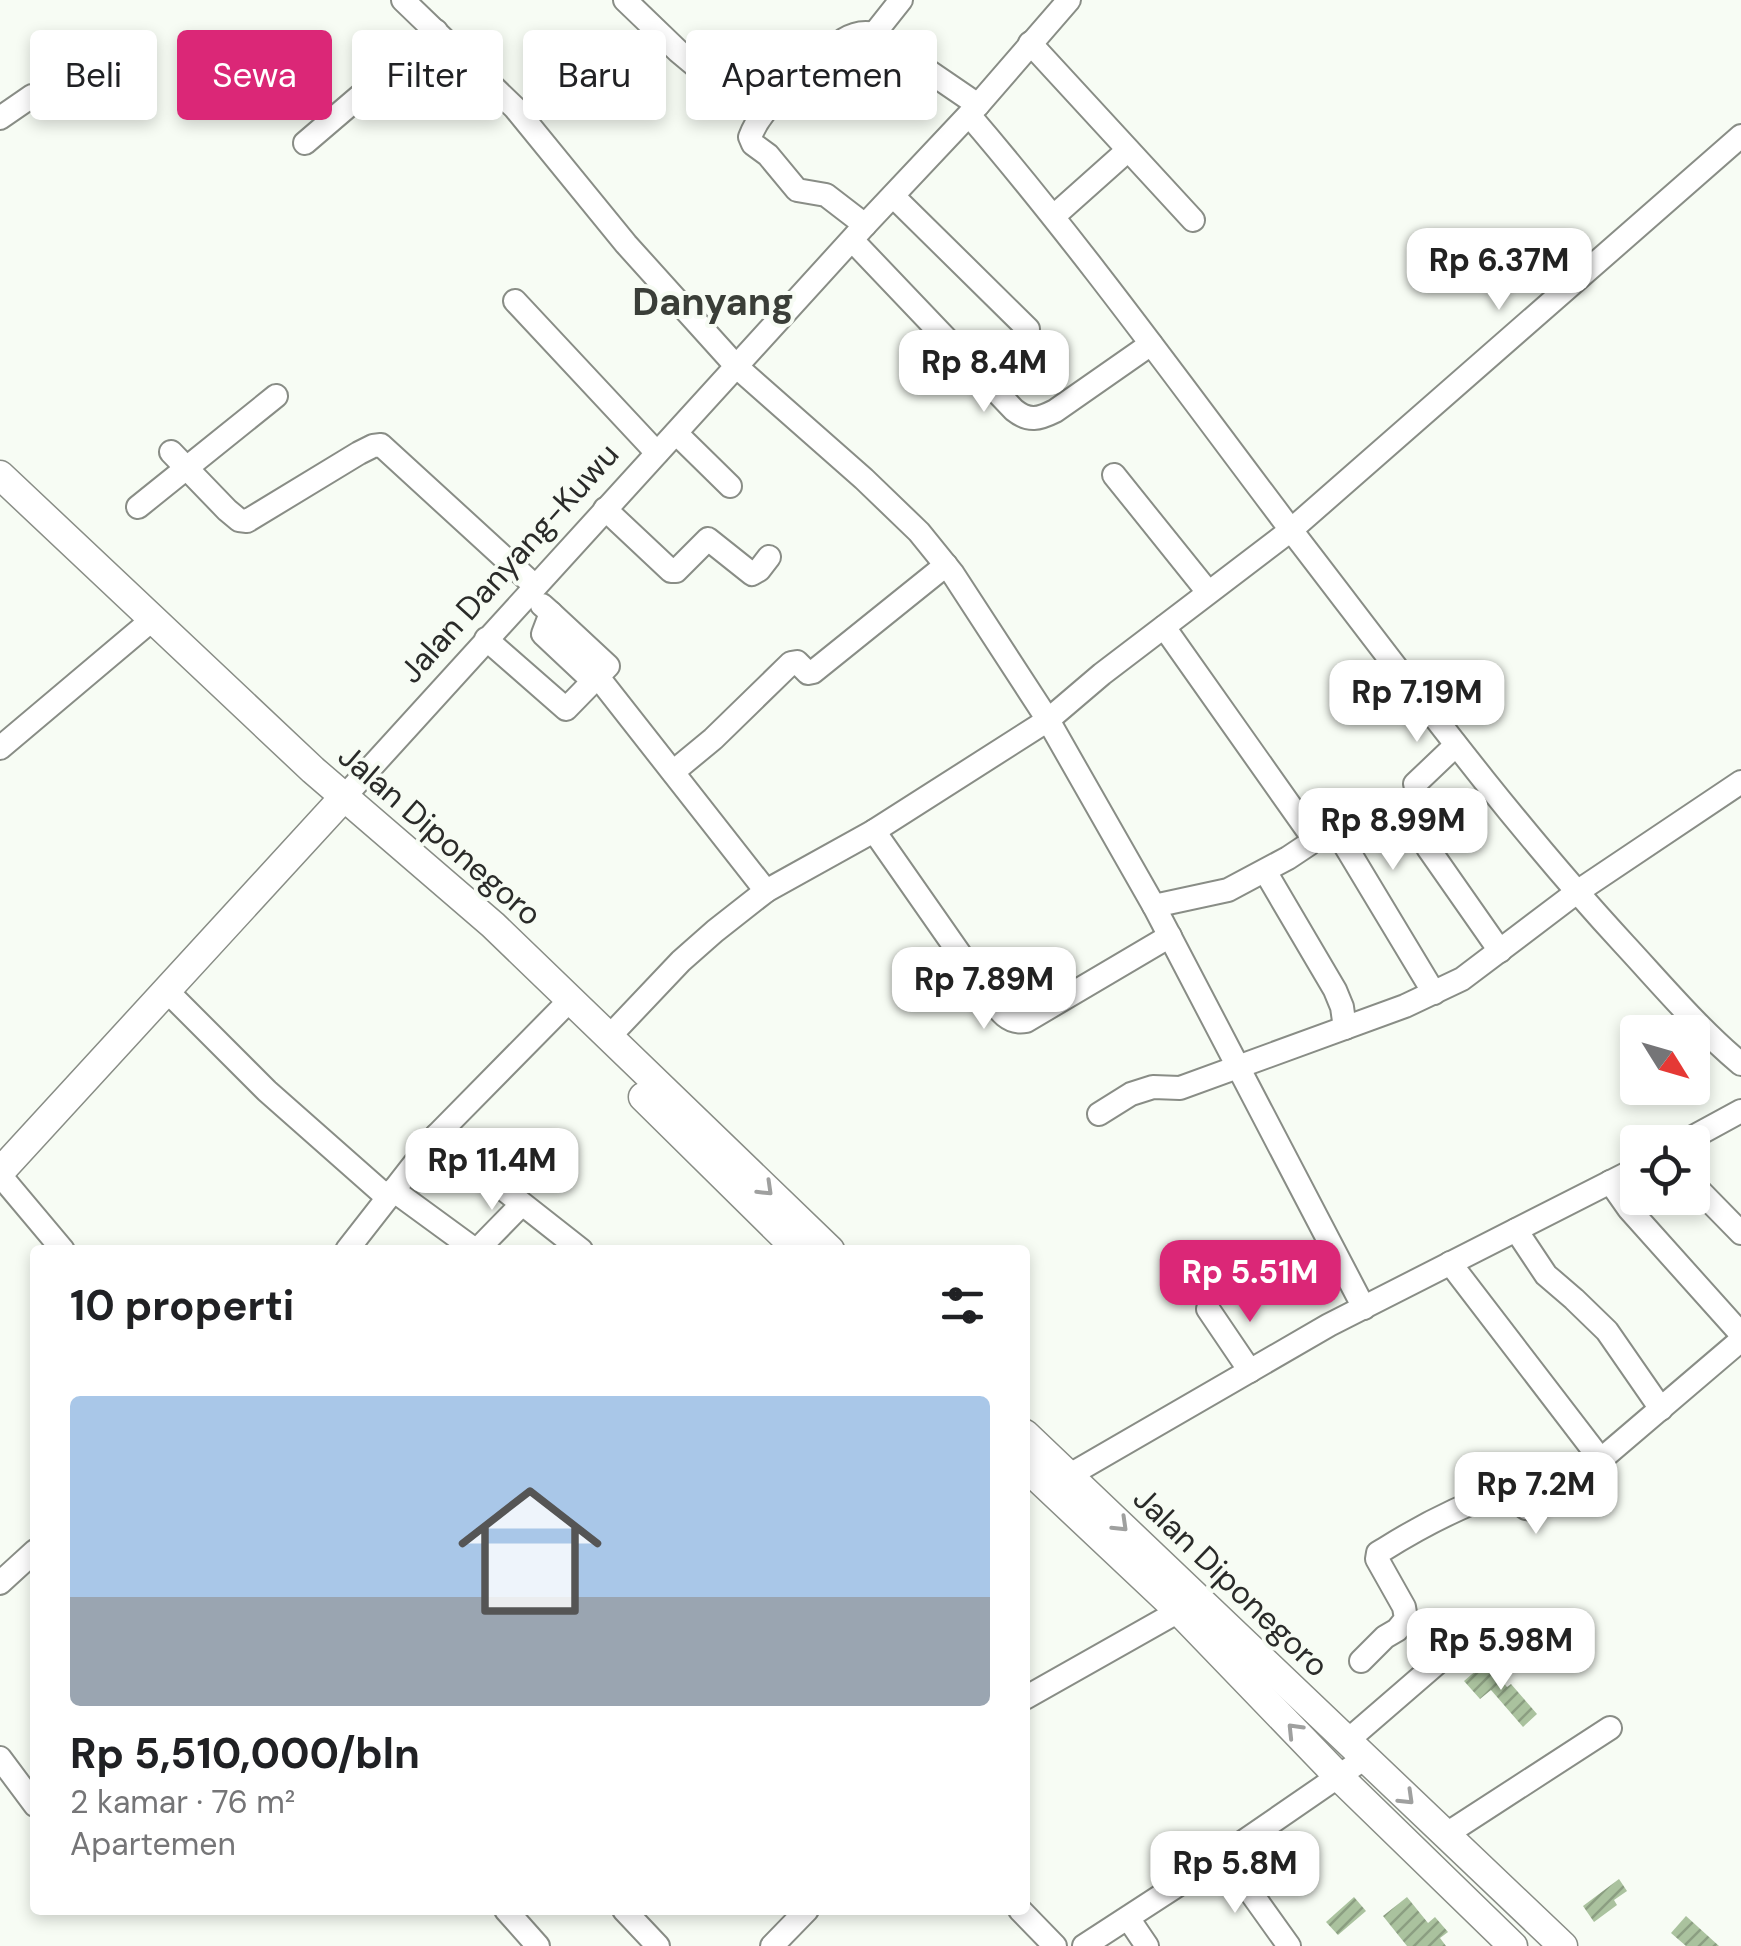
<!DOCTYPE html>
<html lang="id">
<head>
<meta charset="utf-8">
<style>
  body { margin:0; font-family:"DM Sans",sans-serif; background:#f2f2f2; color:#202124; height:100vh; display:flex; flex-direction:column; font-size:38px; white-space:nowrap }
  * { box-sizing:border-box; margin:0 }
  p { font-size:32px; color:#757577 }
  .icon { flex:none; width:55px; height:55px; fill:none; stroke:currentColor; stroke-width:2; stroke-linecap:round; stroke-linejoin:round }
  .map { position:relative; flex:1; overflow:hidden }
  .details { position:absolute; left:30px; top:1245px; width:1000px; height:670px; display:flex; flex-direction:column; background:#fff; border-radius:10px; box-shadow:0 5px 15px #0003 }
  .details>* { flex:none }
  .banner { position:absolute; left:30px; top:30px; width:1000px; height:90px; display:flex; gap:20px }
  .needle { width:65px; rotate:127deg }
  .buttons { position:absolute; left:1620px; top:1015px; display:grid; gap:20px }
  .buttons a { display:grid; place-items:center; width:90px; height:90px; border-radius:10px; background:#fff; box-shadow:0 5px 15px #0003; font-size:50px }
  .price { position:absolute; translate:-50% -85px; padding:0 22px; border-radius:20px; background:#fff; color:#222; font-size:32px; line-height:65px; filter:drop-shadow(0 2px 5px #0008) }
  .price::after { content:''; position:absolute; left:50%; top:60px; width:30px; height:22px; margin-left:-15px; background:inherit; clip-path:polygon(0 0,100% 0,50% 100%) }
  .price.active { background:#db2777; color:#fff }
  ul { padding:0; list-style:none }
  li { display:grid; align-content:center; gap:20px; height:530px; padding:0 40px }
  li+li { border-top:2px solid #e0e0e0 }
  li span { display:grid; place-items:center; height:310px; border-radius:10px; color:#555 }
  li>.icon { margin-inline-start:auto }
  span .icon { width:180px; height:180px; fill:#fffc; stroke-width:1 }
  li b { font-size:42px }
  h2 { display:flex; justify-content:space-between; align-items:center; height:120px; padding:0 40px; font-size:42px }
  .chip { padding:0 35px; border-radius:10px; background:#fff; box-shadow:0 5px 15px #0003; font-size:35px; line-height:90px }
  .chip.active { background:#db2777; color:#fff }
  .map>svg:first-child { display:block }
  .building { fill:url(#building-hatch) }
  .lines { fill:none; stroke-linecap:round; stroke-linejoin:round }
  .minor-casing { stroke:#898d86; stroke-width:26 }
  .major-casing { stroke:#898d86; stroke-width:31 }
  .minor { stroke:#fff; stroke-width:22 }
  .major { stroke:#fff; stroke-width:28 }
  .oneway { stroke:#9fa09f }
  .labels { text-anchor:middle; stroke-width:8; stroke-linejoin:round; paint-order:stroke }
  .street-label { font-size:32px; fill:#2a2b29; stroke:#f7fcf4 }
  .quarter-label { font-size:38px; font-weight:bold; fill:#3a3e38; stroke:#f7fcf4 }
</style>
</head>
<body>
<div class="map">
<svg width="1741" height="1946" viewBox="0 0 1741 1946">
  <defs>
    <pattern id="building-hatch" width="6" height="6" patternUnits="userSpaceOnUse" patternTransform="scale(2.5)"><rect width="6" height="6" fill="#aac29e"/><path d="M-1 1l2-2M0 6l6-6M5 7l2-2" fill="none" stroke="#8b9e81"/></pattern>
  </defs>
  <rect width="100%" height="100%" fill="#f7fcf4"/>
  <g class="building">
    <polygon points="1486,1662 1507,1687 1511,1684 1537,1714 1523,1727 1491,1690 1480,1699 1464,1681"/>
    <polygon points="1619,1879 1627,1891 1614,1900 1617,1905 1594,1922 1583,1906"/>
    <polygon points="1354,1897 1366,1911 1338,1935 1326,1922"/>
    <polygon points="1407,1897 1428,1923 1435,1917 1448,1932 1440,1938 1446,1946 1407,1946 1383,1916"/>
    <polygon points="1686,1916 1719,1946 1686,1946 1671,1933"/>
  </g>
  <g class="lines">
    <g class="minor-casing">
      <g id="minor">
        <polyline points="403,0 515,108 626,244 737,367 864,479 919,532 953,574 1048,720 1154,906 1364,1308"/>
        <polyline points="625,0 678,51 708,76 722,76 767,109"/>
        <polyline points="874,34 901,0"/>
        <polyline points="1030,43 1193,220"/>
        <polyline points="0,118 32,96"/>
        <path d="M 1741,136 L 1291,530 C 1399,670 1504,814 1624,944 C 1662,985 1698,1028 1741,1064"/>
        <polyline points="305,143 436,31"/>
        <polyline points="893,196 1028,329"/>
        <polyline points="1054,216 1128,150"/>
        <path d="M 865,225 L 826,195 L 797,190 L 768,155 L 753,144 L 750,137 C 756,121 770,102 785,94 C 792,89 801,88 807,83 C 812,77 816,69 821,63 C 833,45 852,29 874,34 L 978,105"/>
        <path d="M 853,241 L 1014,410 C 1029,422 1039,419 1055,411 L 1151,344"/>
        <polyline points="515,301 657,453"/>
        <polyline points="676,433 730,486"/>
        <polyline points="171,452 227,510 239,520 247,521 359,453 373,446 381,445 535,586"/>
        <polyline points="1114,475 1208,592"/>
        <polyline points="138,507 276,396"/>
        <polyline points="605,509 671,571 676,571 708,539 752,574 759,570 769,557"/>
        <polyline points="542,605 551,613 543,634 593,681"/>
        <polyline points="486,639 566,709 608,666 551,613"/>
        <polyline points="598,677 766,891"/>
        <polyline points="0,748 153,619"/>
        <polyline points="673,772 713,739 791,663 797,662 808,673 813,672 946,565"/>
        <polyline points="1415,784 1456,745"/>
        <polyline points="344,797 865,225 978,105 1069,0"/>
        <path d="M 874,831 L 985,990 C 996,1005 1005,1025 1026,1021 L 1170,936"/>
        <polyline points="1313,838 1337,832 1434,993"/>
        <polyline points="1428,848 1500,951"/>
        <polyline points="1265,871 1335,990 1342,1007 1345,1028"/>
        <polyline points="1154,906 1228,890 1288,858 1309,844 1313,838 1164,627"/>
        <polyline points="167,991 267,1091 387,1197"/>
        <path d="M 608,1038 L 681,961 L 715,931 L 766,891 L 874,831 L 1048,720 L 1102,674 L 1291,530 C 1185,390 1083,248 969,115"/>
        <polyline points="1099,1114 1131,1094 1153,1087 1180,1088 1405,1006 1462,979 1577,892 1741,782"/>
        <polyline points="436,1136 581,1250"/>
        <polyline points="1684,1142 1741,1111"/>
        <polyline points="0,1175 63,1250"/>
        <polyline points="1610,1182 1629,1209 1741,1334"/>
        <polyline points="1692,1183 1741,1233"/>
        <polyline points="393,1190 471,1247 479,1248 522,1204"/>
        <polyline points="1516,1230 1546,1275 1574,1299 1607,1331 1661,1409"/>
        <polyline points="347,1250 436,1136 570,1000"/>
        <polyline points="1450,1263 1601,1460"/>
        <polyline points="1208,1309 1250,1371"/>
        <polyline points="1056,1483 1329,1325 1638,1168"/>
        <polyline points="0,1583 35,1551"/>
        <path d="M 1361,1661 L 1385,1637 L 1397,1630 L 1406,1619 L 1404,1607 L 1377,1559 L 1378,1553 L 1383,1550 C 1421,1526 1460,1506 1503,1491 L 1526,1508 L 1535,1510 L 1564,1491 L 1741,1340"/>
        <polyline points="1025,1698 1179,1611"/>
        <polyline points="1347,1741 1465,1639"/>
        <polyline points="0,1758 35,1805"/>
        <polyline points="1445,1835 1610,1728"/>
        <polyline points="1224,1855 1289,1946"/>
        <polyline points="506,1910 538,1946"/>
        <polyline points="624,1910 658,1946"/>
        <polyline points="1020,1910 1055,1946"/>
        <polyline points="1128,1918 1147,1946"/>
        <polyline points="772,1946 807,1910"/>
        <polyline points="1084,1946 1224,1855 1365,1758"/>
      </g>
    </g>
    <g class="major-casing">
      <g id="major">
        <polyline points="0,475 313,770 493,925 830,1250"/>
        <polyline points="643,1097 798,1250"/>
        <polyline points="0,1172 344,797"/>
        <polyline points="1025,1434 1563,1946"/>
        <polyline points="1025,1466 1179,1611 1338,1776 1513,1946"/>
      </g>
    </g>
    <use href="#minor" class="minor"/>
    <use href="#major" class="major"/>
  </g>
  <defs><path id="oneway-chevron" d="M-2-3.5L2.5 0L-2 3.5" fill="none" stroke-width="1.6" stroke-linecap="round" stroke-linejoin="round" transform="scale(2.5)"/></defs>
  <g class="oneway">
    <use href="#oneway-chevron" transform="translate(766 1189) rotate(44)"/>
    <use href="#oneway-chevron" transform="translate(1121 1525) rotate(44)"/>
    <use href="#oneway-chevron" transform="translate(1294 1730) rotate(-134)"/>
    <use href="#oneway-chevron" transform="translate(1407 1798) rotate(44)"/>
  </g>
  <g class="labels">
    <g class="street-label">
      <text transform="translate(509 563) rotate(-48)" y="11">Jalan Danyang-Kuwu</text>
      <text transform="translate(440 835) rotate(41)" y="11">Jalan Diponegoro</text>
      <text transform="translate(1231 1582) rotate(44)" y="11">Jalan Diponegoro</text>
    </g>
    <g class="quarter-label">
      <text x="713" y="315">Danyang</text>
    </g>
  </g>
</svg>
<div class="buttons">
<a><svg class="needle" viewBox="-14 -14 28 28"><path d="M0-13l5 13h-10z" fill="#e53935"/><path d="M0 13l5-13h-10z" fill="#757577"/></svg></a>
<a><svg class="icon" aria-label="locate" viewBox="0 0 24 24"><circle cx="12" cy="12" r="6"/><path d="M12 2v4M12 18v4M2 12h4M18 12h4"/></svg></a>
</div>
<b class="price" style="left:1499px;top:313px">Rp 6.37M</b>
<b class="price" style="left:984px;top:415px">Rp 8.4M</b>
<b class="price" style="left:1417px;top:745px">Rp 7.19M</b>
<b class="price" style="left:1393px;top:873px">Rp 8.99M</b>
<b class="price" style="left:984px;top:1032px">Rp 7.89M</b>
<b class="price" style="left:492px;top:1213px">Rp 11.4M</b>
<b class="price active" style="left:1250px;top:1325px">Rp 5.51M</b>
<b class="price" style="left:1536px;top:1537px">Rp 7.2M</b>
<b class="price" style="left:1501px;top:1693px">Rp 5.98M</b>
<b class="price" style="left:1235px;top:1916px">Rp 5.8M</b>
<div class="banner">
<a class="chip">Beli</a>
<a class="chip active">Sewa</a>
<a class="chip">Filter</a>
<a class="chip">Baru</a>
<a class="chip">Apartemen</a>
</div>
<section class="details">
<h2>10 properti<svg class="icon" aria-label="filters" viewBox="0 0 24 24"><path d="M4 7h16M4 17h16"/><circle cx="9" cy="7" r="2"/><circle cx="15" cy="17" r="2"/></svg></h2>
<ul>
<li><span style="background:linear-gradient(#a9c7e8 65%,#9aa5b1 0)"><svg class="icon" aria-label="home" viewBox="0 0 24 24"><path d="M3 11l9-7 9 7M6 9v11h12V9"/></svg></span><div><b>Rp 5,510,000/bln</b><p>2 kamar · 76 m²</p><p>Apartemen</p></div></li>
</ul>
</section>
</div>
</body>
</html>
